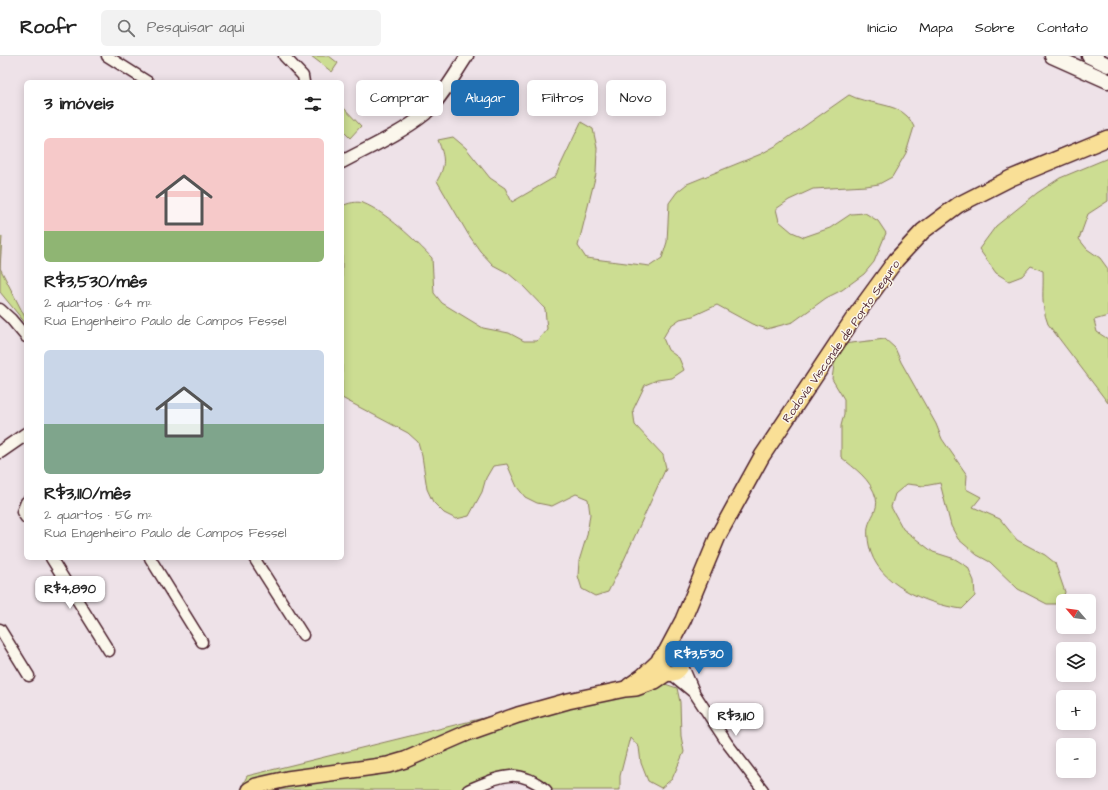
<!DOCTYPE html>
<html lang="pt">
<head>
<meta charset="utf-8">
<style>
  body { margin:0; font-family:"Architects Daughter",sans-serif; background:#f2f2f2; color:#222; height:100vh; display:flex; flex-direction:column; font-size:15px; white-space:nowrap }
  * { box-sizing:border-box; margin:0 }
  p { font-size:13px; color:#767676 }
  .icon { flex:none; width:22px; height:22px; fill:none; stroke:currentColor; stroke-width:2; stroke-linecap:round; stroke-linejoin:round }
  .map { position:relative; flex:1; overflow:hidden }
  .details { position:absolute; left:24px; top:24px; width:320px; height:480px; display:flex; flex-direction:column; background:#fff; border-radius:6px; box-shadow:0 2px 10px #0003 }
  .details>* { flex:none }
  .guide { position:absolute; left:356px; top:24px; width:380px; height:36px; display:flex; gap:8px }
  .needle { width:26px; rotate:298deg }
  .fabs { position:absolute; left:1056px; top:538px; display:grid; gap:8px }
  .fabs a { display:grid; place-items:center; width:40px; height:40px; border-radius:6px; background:#fff; box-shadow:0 2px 10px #0003; font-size:20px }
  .price { position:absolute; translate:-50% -34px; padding:0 9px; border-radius:8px; background:#fff; color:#222; font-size:13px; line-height:26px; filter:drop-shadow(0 1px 2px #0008) }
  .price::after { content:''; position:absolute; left:50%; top:24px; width:12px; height:9px; margin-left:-6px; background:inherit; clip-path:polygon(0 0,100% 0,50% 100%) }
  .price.selected { background:#1f6fb2; color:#fff }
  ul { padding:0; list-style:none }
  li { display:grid; align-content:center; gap:8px; height:212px; padding:0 20px }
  li span { display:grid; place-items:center; height:124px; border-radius:6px; color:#555 }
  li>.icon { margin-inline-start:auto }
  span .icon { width:72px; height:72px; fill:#fffc; stroke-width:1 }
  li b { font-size:17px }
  h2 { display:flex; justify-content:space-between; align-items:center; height:48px; padding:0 20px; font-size:17px }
  .tag { padding:0 14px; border-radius:6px; background:#fff; box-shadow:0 2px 10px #0003; font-size:14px; line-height:36px }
  .tag.selected { background:#1f6fb2; color:#fff }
  header { display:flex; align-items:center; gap:24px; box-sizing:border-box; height:56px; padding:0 20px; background:#fff; border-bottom:1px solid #e0e0e0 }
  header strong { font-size:19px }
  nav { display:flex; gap:22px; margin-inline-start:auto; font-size:14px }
  .search { width:280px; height:36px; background:#f2f2f2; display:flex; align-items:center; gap:10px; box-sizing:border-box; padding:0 14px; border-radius:6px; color:#767676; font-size:15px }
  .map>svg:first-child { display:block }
  .green { fill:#ccdd92; stroke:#8b7e5e }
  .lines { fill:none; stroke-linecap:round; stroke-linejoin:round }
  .minor-casing { stroke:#4a1f2b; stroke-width:13 }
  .tertiary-casing { stroke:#4a1f2b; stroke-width:15 }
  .secondary-casing { stroke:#4a1f2b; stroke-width:17 }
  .primary-casing { stroke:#4a1f2b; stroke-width:18 }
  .minor { stroke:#fbf7ec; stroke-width:10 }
  .tertiary { stroke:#fbf7ec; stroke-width:12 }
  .secondary { stroke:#fbf7ec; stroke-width:14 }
  .primary { stroke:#f9df96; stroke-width:15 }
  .labels { text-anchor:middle; stroke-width:3; stroke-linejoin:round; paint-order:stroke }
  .street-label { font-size:12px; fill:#4a1f2b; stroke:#fbf7ec }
</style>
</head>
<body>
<header>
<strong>Roofr</strong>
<div class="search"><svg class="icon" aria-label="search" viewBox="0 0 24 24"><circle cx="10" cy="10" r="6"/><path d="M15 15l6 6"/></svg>Pesquisar aqui</div>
<nav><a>Início</a><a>Mapa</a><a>Sobre</a><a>Contato</a></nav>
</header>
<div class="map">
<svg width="1108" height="734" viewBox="0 0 1108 734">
  <rect width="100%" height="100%" fill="#eee2e8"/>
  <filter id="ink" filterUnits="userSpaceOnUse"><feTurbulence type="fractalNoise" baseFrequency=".025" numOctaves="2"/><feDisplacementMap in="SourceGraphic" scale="8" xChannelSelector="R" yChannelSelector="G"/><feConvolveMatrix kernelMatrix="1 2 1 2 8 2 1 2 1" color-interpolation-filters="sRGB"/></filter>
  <g filter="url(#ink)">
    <g class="green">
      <polygon points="311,0 329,0 338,7 332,16"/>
      <path d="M 849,39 C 866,48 895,47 907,60 C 910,63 912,67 914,71 L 906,97 L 892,121 L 879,128 L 866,130 L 813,133 L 789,144 L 776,153 L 779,165 L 792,176 L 804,181 L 830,172 L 851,158 L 865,157 L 878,165 L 886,177 L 874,206 L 864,218 L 842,234 L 826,242 L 793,266 L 767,273 L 752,268 L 717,249 L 693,260 L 680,263 L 670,270 L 663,282 L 668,294 L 679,302 L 684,314 L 672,322 L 657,324 L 645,329 L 633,354 L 635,369 L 663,399 L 666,412 L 623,506 L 608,536 L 595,540 L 582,533 L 578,520 L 579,505 L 587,479 L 590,458 L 588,443 L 576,438 L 552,450 L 537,447 L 525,441 L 517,431 L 507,408 L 493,410 L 486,422 L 482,436 L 469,460 L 456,463 L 444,457 L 433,446 L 427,433 L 422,400 L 418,386 L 408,377 L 342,342 L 342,150 C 348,147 357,145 363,147 C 386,156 416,185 432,202 L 434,237 L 442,247 L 483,272 L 509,277 L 524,285 L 537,285 L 547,273 L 545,253 L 522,229 L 508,217 L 493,209 L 480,195 L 468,178 L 437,125 C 446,109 445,102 438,84 L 453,81 L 466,92 L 490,122 L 505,132 L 512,146 L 555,121 L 581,66 L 593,73 L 597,92 L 596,118 L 578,190 L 586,202 L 650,210 L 662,202 L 667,186 L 669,147 L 677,136 L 687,128 L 761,98 L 779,88 Z"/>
      <polygon points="342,50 361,70 350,82 342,74"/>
      <path d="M 1108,102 L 1108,145 L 1088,158 L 1079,183 L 1087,193 L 1100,202 L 1108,213 L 1108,260 L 1094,264 L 1097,276 L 1108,283 L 1108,347 L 1048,268 C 1040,247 1044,236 1043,215 L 1031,210 L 1022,220 L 1009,225 L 996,217 L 979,193 L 996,170 L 1037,137 L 1060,122 Z"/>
      <polygon points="0,180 2,181 0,212 26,263 26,268 0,236"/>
      <path d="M 885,283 L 895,292 L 901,306 L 936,368 L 942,383 L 967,419 L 966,433 L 981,441 L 973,451 L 1000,463 L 1017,484 L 1045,499 L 1055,507 L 1065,536 L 1061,548 L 1047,548 L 1018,533 L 990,506 L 977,499 L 958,483 L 951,470 L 940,427 L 924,430 L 907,428 L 895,438 L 891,451 L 903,473 L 933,496 L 955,503 L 968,511 L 974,525 L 975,540 L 962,553 C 926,548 876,528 869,489 C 868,484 867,476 868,471 C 870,461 879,454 876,442 C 871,423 855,413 841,401 L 841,370 L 844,358 L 844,343 L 832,323 L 834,309 L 843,288 Z"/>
      <polygon points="662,627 677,632 680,646 681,680 684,696 672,723 661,732 648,725 641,707 639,691 630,681 620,720 620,734 534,734 527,723 482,727 459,734 240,734 247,720 569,641"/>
    </g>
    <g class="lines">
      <g class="minor-casing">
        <g id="minor">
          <polyline points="107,0 148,26"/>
          <polyline points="284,0 303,20 304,26"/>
          <polyline points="0,253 11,263 26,281"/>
          <polyline points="26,446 22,456 26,462"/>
          <polyline points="51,502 109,595"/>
          <polyline points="150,502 202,586"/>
          <polyline points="254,502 303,579"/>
          <polyline points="0,573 29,620"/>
          <polyline points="682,608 695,638 727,687 763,734"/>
          <polyline points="671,618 694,637"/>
          <path d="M 468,734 C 499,721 517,710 546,734"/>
        </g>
      </g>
      <g class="tertiary-casing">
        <g id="tertiary">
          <path d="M 342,106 C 370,91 400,78 425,58 C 441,43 455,18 467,0"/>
          <polyline points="0,396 26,378"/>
        </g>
      </g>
      <g class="secondary-casing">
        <g id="secondary">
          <polyline points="1052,0 1108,25"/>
          <polyline points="1089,0 1108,9"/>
        </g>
      </g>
      <g class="primary-casing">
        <g id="primary">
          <path d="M 666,596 L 677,597 L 681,604 L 680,612 C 672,623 657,616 660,602 L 666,596 L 683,564 L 718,480 L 762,400 L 853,263 L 896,204 L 923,175 L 958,149 L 1011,122 L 1108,82"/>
          <polyline points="629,630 643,620 659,605"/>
          <polyline points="249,734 256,730 287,723 388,709 405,704 467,677 518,659 568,645 625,633 636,632 655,625 667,617"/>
        </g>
      </g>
      <use href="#minor" class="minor"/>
      <use href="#tertiary" class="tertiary"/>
      <use href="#secondary" class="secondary"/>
      <use href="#primary" class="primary"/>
    </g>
  </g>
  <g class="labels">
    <g class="street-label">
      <text transform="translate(841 285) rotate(-55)" y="4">Rodovia Visconde de Porto Seguro</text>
    </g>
  </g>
</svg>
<div class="fabs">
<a><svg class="needle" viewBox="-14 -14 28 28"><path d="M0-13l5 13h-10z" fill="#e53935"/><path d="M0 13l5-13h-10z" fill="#767676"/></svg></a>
<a><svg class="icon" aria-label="layers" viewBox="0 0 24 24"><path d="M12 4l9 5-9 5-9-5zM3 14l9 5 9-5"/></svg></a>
<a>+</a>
<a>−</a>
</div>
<b class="price" style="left:70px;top:554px">R$4,890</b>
<b class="price selected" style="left:699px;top:619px">R$3,530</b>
<b class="price" style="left:736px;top:681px">R$3,110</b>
<div class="guide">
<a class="tag">Comprar</a>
<a class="tag selected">Alugar</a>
<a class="tag">Filtros</a>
<a class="tag">Novo</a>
</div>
<section class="details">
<h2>3 imóveis<svg class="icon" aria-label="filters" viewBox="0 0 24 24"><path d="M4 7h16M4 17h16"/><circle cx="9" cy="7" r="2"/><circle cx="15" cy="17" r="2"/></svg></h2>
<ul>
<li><span style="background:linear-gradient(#f6c9c9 75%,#8fb573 0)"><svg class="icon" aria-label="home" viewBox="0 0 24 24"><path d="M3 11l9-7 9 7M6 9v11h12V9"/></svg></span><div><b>R$3,530/mês</b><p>2 quartos · 64 m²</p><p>Rua Engenheiro Paulo de Campos Fessel</p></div></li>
<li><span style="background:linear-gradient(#c9d6e8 60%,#7fa58c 0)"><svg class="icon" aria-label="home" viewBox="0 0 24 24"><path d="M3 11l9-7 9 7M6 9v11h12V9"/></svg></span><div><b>R$3,110/mês</b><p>2 quartos · 56 m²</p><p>Rua Engenheiro Paulo de Campos Fessel</p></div></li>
</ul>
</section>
</div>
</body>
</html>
